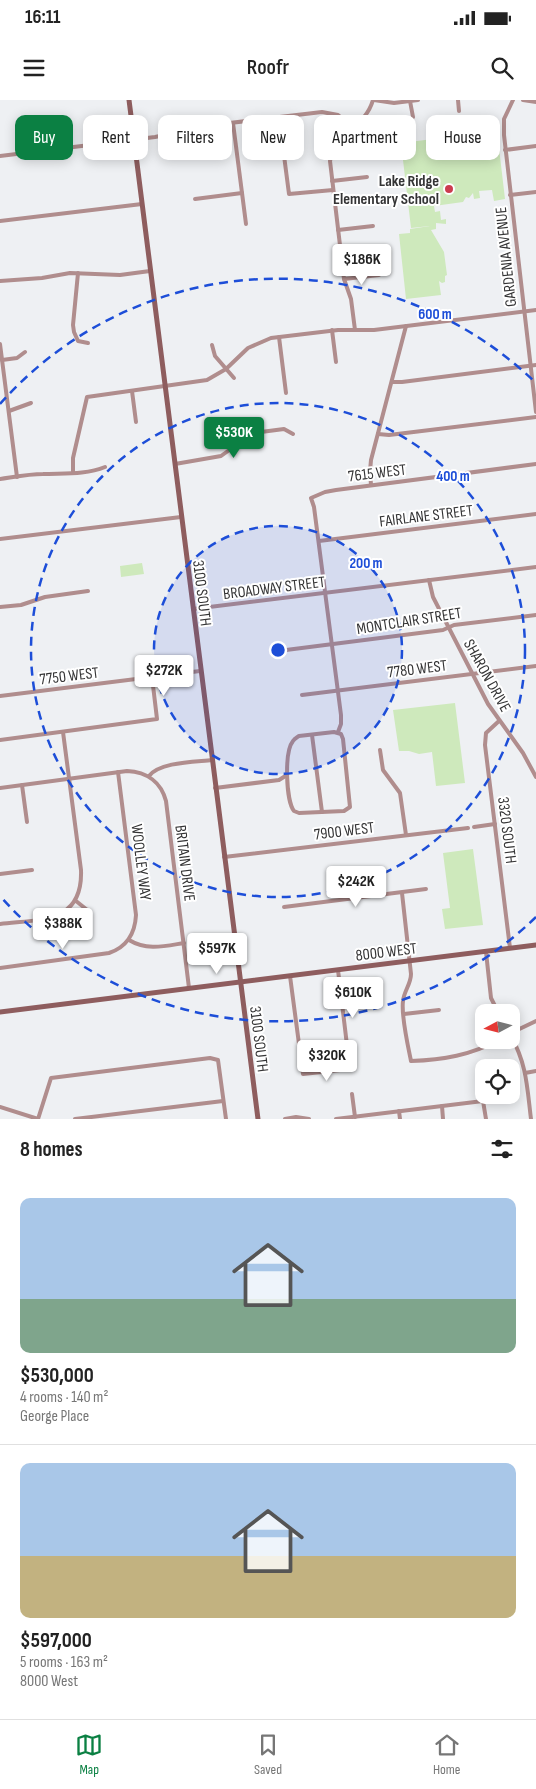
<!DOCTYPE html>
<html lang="en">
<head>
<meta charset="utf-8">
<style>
  body { margin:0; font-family:"Sofia Sans Condensed",sans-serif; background:#f2f2f2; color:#222; height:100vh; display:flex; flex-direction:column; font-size:19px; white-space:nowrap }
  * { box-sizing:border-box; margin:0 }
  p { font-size:16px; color:#767676 }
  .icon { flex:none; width:28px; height:28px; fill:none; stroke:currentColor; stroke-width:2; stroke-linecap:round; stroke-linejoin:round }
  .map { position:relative; height:1019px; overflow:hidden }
  .side { display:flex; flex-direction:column; background:#fff; flex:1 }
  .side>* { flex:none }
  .top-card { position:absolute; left:15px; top:15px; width:506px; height:45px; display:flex; gap:10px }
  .needle { width:32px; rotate:263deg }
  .buttons { position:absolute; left:475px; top:904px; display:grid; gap:10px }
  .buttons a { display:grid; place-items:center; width:45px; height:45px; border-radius:10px; background:#fff; box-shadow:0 2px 12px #0003; font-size:25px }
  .price { position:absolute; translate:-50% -42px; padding:0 11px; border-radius:5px; background:#fff; color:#222; font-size:16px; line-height:32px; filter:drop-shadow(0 1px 2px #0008) }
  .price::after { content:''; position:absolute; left:50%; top:30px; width:15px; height:11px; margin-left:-8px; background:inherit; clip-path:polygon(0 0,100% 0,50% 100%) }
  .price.current { background:#0b8043; color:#fff }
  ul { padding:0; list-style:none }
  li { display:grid; align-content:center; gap:10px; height:265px; padding:0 20px }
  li+li { border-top:1px solid #e0e0e0 }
  li span { display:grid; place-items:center; height:155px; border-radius:10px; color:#555 }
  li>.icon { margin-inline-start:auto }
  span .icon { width:90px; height:90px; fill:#fffc; stroke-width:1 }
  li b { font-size:21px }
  h2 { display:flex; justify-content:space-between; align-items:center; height:60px; padding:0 20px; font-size:21px }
  .tag { padding:0 18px; border-radius:10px; background:#fff; box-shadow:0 2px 12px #0003; font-size:18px; line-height:45px }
  .tag.current { background:#0b8043; color:#fff }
  .status { display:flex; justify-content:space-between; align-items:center; height:35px; padding:0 25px; background:#fff; direction:ltr }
  .status svg { height:14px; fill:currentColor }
  header { display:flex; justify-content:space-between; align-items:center; height:65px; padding:0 20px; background:#fff; font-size:22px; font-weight:600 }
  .menu { display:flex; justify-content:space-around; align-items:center; height:70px; border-top:1px solid #e0e0e0; background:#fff; font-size:14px; color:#767676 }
  .menu a { display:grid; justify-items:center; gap:2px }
  .menu .current { color:#0b8043 }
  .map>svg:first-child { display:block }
  .green { fill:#cee9bc }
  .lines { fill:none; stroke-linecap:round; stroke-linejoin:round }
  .street { stroke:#b08d8d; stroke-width:4 }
  .secondary { stroke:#8e5d5e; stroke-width:5 }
  .ring { fill:none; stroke:#1d4ed8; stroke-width:2.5; stroke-dasharray:9 6 }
  .poi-dot { fill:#cc3c4f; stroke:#fff; stroke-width:2 }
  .labels { text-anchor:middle; stroke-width:4; stroke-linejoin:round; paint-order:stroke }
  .poi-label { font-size:16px; font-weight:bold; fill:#343435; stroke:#fff; text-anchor:end }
  .street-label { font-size:16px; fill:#343435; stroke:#fff }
  .centre { fill:#1d4ed8; stroke:#fff; stroke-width:2.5 }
  .ring-label { font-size:15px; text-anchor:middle; font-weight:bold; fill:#1d4ed8; stroke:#fff; stroke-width:4; stroke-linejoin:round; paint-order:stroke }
</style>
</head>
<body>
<div class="status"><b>16:11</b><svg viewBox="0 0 49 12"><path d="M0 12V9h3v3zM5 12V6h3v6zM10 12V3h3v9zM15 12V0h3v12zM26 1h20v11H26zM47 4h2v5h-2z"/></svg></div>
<header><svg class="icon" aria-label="menu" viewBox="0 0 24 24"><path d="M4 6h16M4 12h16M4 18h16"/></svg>Roofr<svg class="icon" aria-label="search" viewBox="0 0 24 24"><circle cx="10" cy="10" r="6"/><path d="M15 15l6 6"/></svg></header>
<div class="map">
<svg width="536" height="1019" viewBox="0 0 536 1019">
  <rect width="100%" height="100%" fill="#eef0f3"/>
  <g class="green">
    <polygon points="497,31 505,99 494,101 492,90 479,91 480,98 474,99 473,93 469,98 466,97 463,102 434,106 435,112 440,111 441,120 446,119 446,124 436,123 436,129 431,130 444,152 447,175 445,176 445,182 442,183 439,181 441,195 406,199 399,134 410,133 410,129 430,126 411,128 401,43"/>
    <polygon points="142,463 144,474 121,477 120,466"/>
    <polygon points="455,603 465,683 436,686 432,652 419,654 409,651 399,651 393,610"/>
    <polygon points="473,749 483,825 445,829 442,809 450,808 443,753"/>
  </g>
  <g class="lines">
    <g class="street">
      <polyline points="374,0 394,3 418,0"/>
      <polyline points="458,0 459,11"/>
      <polyline points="513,0 504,19 504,35 536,312"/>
      <polyline points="523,0 536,2"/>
      <polyline points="410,1 413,17"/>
      <polyline points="279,17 289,94 333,90"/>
      <polyline points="233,23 246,124"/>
      <polyline points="181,33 183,44"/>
      <polyline points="505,50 536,46"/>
      <polyline points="0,56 155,37 213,25 322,12 338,15 354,28"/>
      <polyline points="332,81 367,77"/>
      <polyline points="510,95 536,92"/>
      <polyline points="195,99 242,93"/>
      <polyline points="0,121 142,104"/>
      <polyline points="338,130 373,126"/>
      <polyline points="78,173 73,225 74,232 78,241 88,243"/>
      <polyline points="344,179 379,175"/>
      <polyline points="0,181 42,178 70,173 120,175 150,171"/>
      <polyline points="332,230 336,262"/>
      <path d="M 355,230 L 351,199 L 344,179 L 330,61 C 336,33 365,28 373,0"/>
      <polyline points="279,237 286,293"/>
      <polyline points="0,244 17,377"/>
      <polyline points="212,245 215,256 234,278"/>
      <polyline points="2,260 17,258 25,252"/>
      <polyline points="392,282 402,282 536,265"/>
      <polyline points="132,291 136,322"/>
      <polyline points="9,311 31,303"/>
      <polyline points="378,334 389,335 536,317"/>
      <polyline points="175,364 221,356 246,338 261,332 284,329 293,334"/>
      <polyline points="73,373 73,358 87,297 207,280 226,269 248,248 271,238 338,230 374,230 536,210"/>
      <path d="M 0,379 C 14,377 29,374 43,374 C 63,373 86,375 105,367"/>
      <polyline points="371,385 370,371 371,360 406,226"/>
      <polyline points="0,439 181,417"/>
      <polyline points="319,441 536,414"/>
      <polyline points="429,480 433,497 488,604 523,653 536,677"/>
      <polyline points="0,507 21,505 45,497 88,491"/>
      <polyline points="193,509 536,467"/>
      <polyline points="286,550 443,530 454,525 536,515"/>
      <polyline points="302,595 536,566"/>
      <polyline points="0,596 200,571"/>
      <polyline points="499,621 486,633 485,645 510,848"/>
      <path d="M 334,632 L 341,634 L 343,639 L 350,707 L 344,711 L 299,713 L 294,711 C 286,701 284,652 293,641 C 295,638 296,638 299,636 Z"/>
      <polyline points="338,632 341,624 341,615 314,407 311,398 325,392 336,390 536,364"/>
      <polyline points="312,635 322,712"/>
      <polyline points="0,640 157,619 152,577"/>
      <polyline points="380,650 383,670 400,693 406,735"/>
      <path d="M 149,676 C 160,662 194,662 212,660"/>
      <polyline points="22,685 27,722"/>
      <path d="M 0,688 L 127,671 C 147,672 161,682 166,701 L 189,888"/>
      <polyline points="215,688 279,680 287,675"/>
      <polyline points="474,727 495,724"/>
      <polyline points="224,757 468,728"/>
      <polyline points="0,774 32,770"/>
      <path d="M 402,793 L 411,874 C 411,884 404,891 403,901 C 401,916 408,946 411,961 C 443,960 471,955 499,940"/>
      <polyline points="76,801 86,809"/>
      <polyline points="284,807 426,789"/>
      <path d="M 0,824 C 40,819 83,824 81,770 L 63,632"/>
      <path d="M 129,840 C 147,851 165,846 184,843"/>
      <polyline points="486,852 491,898 498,912"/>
      <path d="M 0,868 L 109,853 C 127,847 135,834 136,815 L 118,672"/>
      <polyline points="290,876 303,974 349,969 349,962 338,870"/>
      <polyline points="404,914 439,910"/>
      <polyline points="511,933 536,921"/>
      <path d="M 511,936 C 527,965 527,987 531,1019"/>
      <polyline points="525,973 536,971"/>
      <polyline points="352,994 355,1017"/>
      <polyline points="442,1006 443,1019"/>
      <polyline points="0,1007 38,1019"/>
      <polyline points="399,1011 400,1019"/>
      <polyline points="38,1019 51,978 210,958 218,960 226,1019"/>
      <polyline points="75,1019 223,1001"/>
      <polyline points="285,1019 296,1017 309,1019"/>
      <polyline points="336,1019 483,1001 486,1019"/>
    </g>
    <g class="secondary">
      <polyline points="129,0 258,1019"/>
      <polyline points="0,912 536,845"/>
    </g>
  </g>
  <circle cx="278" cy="550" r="124" fill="#1d4ed8" fill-opacity=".12"/>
  <g class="ring">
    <circle cx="278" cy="550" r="124"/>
    <circle cx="278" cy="550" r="247"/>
    <path d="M536 817A371 371 0 0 1 0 796M0 304A371 371 0 0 1 536 283"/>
  </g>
  <circle class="poi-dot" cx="449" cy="89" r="5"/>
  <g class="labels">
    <g class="poi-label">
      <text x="439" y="86">Lake Ridge<tspan x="439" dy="18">Elementary School</tspan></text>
    </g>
    <g class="street-label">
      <text transform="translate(505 157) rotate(-96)" y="6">GARDENIA AVENUE</text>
      <text transform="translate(377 372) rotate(-7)" y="6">7615 WEST</text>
      <text transform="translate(426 415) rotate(-7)" y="6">FAIRLANE STREET</text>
      <text transform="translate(274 487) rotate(-7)" y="6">BROADWAY STREET</text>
      <text transform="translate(203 493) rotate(83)" y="6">3100 SOUTH</text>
      <text transform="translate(409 520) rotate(-9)" y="6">MONTCLAIR STREET</text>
      <text transform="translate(417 568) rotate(-7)" y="6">7780 WEST</text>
      <text transform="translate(69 575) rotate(-7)" y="6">7750 WEST</text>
      <text transform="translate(488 575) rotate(61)" y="6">SHARON DRIVE</text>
      <text transform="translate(344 730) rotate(-7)" y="6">7900 WEST</text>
      <text transform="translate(508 730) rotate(83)" y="6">3320 SOUTH</text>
      <text transform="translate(142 762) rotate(83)" y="6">WOOLLEY WAY</text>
      <text transform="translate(186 763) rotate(83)" y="6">BRITAIN DRIVE</text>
      <text transform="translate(386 851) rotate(-7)" y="6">8000 WEST</text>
      <text transform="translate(260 939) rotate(83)" y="6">3100 SOUTH</text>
    </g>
  </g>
  <circle cx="278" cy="550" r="8" class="centre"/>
  <g class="ring-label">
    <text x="435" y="219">600 m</text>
    <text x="453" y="381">400 m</text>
    <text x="366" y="468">200 m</text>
  </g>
</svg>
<div class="buttons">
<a><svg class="needle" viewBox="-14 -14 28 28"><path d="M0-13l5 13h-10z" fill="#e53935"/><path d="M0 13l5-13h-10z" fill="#767676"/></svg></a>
<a><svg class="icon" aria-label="locate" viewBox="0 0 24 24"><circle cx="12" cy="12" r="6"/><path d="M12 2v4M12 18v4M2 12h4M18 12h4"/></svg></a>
</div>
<b class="price" style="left:362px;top:186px">$186K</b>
<b class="price current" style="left:234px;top:359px">$530K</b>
<b class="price" style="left:164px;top:597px">$272K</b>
<b class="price" style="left:356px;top:808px">$242K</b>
<b class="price" style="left:63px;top:850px">$388K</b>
<b class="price" style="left:217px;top:875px">$597K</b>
<b class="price" style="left:353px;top:919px">$610K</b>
<b class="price" style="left:327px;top:982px">$320K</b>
<div class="top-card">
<a class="tag current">Buy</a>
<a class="tag">Rent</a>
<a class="tag">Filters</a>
<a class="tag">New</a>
<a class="tag">Apartment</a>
<a class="tag">House</a>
</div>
</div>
<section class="side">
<h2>8 homes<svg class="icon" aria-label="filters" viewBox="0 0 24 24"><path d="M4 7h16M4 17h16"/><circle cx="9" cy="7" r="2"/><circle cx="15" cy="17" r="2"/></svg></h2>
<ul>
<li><span style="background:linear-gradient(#a9c7e8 65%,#7fa58c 0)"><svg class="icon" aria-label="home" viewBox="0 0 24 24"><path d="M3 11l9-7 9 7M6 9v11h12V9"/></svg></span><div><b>$530,000</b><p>4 rooms · 140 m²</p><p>George Place</p></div></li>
<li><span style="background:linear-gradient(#a9c7e8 60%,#c2b280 0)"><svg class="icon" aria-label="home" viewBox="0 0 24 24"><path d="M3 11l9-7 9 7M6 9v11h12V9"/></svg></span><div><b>$597,000</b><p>5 rooms · 163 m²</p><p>8000 West</p></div></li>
</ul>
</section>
<nav class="menu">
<a class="current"><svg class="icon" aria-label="map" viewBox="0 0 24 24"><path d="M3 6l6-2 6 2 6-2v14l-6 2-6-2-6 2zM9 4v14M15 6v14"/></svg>Map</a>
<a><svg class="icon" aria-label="saved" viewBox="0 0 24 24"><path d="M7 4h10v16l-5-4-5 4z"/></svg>Saved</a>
<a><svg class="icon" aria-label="home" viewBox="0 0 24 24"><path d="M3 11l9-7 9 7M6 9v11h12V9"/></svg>Home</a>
</nav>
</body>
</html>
